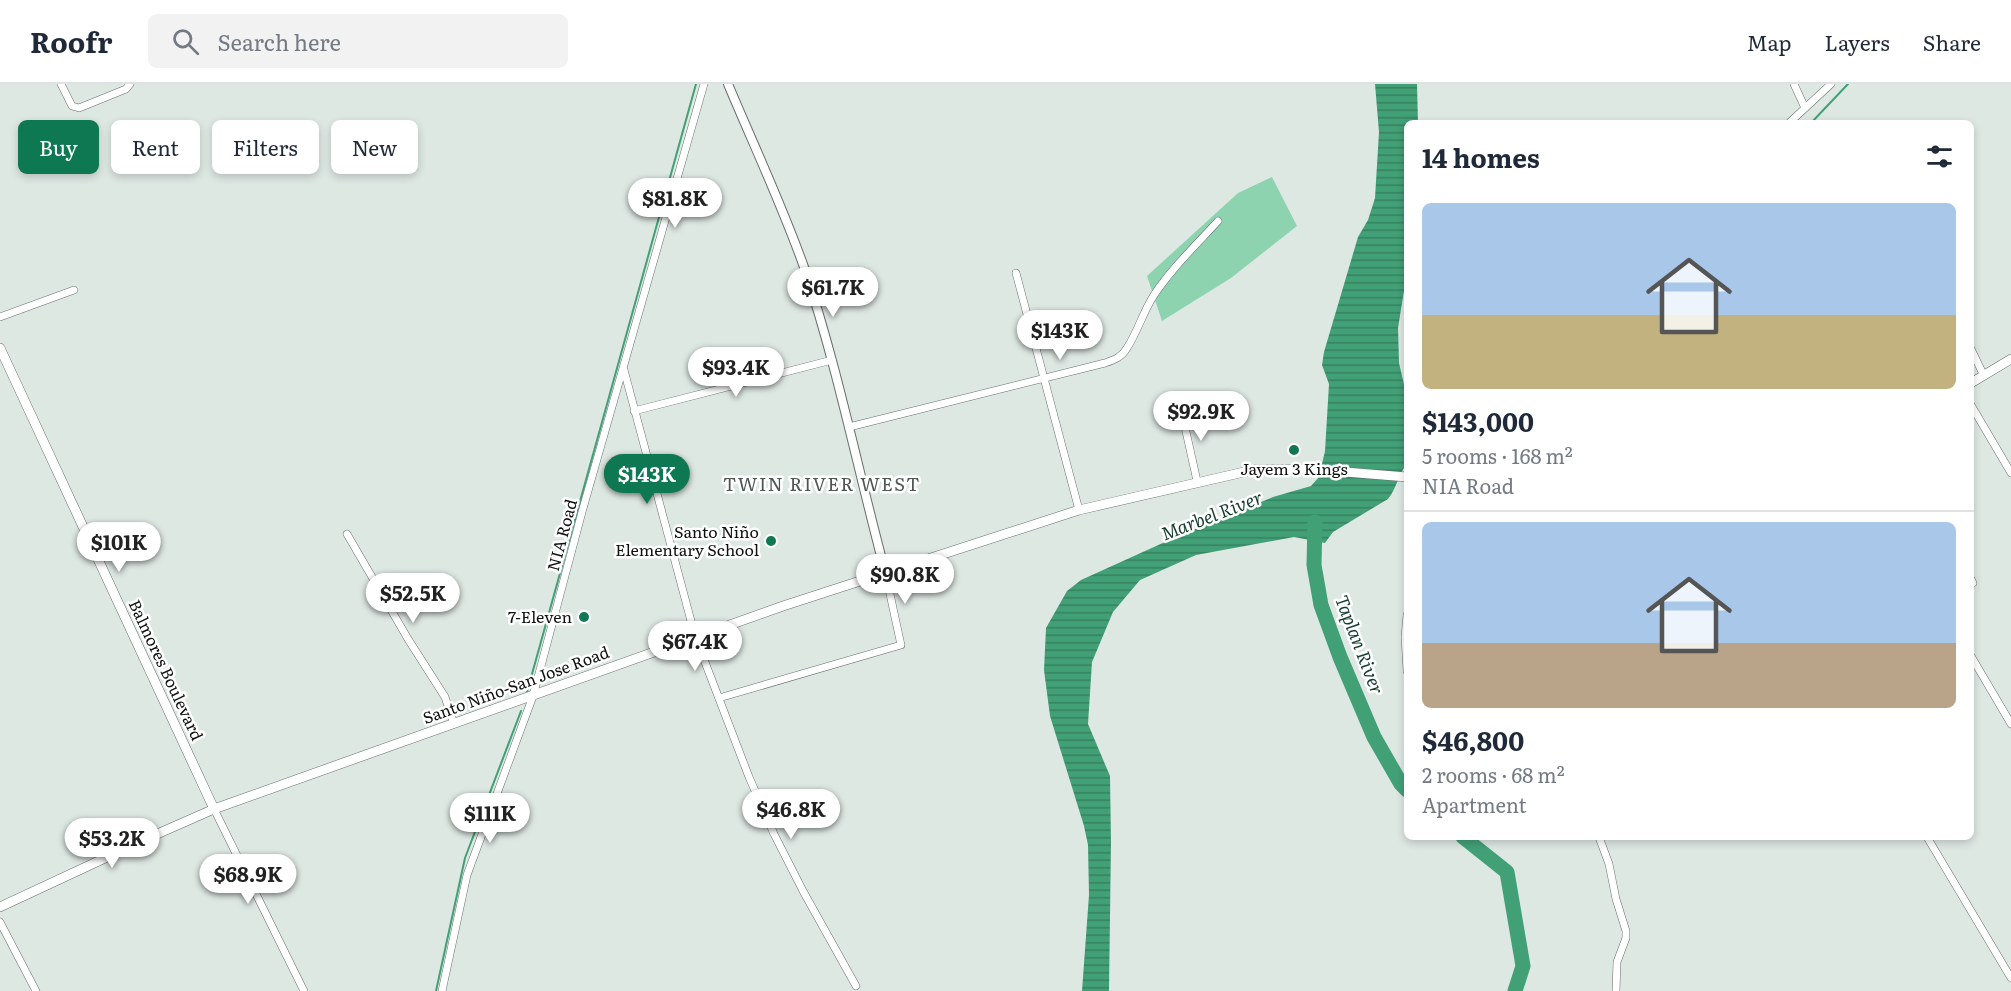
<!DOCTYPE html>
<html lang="en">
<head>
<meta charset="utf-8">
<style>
  body { margin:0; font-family:Literata,serif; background:#f2f2f3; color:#1f2937; height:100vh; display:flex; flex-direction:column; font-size:22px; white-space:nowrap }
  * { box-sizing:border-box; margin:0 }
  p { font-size:20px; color:#747a83 }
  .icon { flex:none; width:33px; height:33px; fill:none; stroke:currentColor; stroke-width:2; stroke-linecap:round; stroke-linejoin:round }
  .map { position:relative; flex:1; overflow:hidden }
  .sheet { position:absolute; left:1404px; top:36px; width:570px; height:720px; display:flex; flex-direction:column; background:#fff; border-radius:9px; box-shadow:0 3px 9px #0003 }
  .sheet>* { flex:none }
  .hud { position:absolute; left:18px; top:36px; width:570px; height:54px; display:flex; gap:12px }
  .price { position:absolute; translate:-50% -51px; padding:0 14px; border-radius:21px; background:#fff; color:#222; font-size:20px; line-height:39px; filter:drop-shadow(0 2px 3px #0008) }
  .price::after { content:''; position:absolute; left:50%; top:36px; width:18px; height:14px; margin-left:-9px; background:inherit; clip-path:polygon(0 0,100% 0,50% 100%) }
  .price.selected { background:#0d7852; color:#fff }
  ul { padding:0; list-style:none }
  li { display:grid; align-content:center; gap:12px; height:318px; padding:0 18px }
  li+li { border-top:2px solid #e0e1e3 }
  li span { display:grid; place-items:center; height:186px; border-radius:9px; color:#555 }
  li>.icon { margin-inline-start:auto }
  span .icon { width:108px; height:108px; fill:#fffc; stroke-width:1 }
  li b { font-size:26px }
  h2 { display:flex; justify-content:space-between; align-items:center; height:72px; padding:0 18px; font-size:26px }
  .chip { padding:0 21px; border-radius:9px; background:#fff; box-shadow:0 3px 9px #0003; font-size:21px; line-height:54px }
  .chip.selected { background:#0d7852; color:#fff }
  header { display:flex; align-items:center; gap:36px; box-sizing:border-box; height:84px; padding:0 30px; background:#fff; border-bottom:2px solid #e0e1e3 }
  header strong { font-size:28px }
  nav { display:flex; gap:33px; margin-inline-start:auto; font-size:21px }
  .search { width:420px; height:54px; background:#f2f2f3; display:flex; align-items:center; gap:15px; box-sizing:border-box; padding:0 21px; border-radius:9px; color:#747a83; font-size:22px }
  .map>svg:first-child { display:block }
  .green { fill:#8dd3b0 }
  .water { fill:url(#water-rules) }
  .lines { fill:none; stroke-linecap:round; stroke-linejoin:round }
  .stream { stroke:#42a077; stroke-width:2 }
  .river { stroke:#42a077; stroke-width:15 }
  .minor-casing { stroke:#666e6a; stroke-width:8 }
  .tertiary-casing { stroke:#666e6a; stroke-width:10 }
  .secondary-casing { stroke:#666e6a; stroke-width:10 }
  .minor { stroke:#fff; stroke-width:7 }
  .tertiary { stroke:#fff; stroke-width:8 }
  .secondary { stroke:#fff; stroke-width:9 }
  .poi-dot { fill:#0d7852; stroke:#fff; stroke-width:2 }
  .labels { text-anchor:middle; stroke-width:5; stroke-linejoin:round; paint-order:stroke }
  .poi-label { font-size:16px; fill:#0e110f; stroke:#fff; text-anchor:end }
  .street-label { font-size:16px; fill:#0e110f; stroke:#fff }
  .neighbourhood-label { font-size:18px; letter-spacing:1.5px; fill:#4f5753; stroke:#fff }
  .water-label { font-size:18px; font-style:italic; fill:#163e2d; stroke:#fff }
</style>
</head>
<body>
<header>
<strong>Roofr</strong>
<div class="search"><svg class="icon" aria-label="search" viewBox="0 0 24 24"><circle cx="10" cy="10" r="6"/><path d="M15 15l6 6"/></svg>Search here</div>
<nav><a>Map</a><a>Layers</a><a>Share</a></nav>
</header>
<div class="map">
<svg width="2011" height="907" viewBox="0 0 2011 907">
  <defs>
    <pattern id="water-rules" width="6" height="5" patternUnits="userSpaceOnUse" patternTransform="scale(1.5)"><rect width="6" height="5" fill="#42a077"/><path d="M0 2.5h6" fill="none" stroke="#368160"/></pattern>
  </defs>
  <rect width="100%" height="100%" fill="#dee8e3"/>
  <polygon class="green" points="1272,93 1297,142 1231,194 1162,237 1147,192 1238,109"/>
  <path class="water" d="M 1375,0 L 1417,0 L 1418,39 L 1407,39 L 1407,188 L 1398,244 L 1399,279 L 1406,309 L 1405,382 C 1398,393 1396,405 1388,415 L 1333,448 L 1325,459 L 1294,453 L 1196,471 L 1140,496 L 1113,528 L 1092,578 L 1088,640 L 1110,692 L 1111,758 L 1109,907 L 1082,907 L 1089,811 L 1088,761 L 1084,742 L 1050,632 L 1044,586 L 1046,544 L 1067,507 L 1081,496 L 1176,453 L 1273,413 L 1311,402 L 1319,393 L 1325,367 L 1329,300 L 1322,281 L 1324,268 L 1358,153 L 1368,136 L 1375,114 L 1379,48 Z"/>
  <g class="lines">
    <g class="stream">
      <polyline points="1811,39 1848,0"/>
      <polyline points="527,608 696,0"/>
      <polyline points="436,907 465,774 521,627"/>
    </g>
    <g class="river">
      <polyline points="1315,438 1314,481 1321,521 1340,573 1374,653 1401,700 1407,706"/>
      <polyline points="1463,753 1507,788 1523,882 1515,907"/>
    </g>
    <g class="minor-casing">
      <g id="minor">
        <polyline points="61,0 72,22 79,24 126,5 130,0"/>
        <polyline points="1794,0 1805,24"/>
        <polyline points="1789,39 1831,0"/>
        <polyline points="1016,189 1079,426"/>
        <polyline points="0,233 74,206"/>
        <polyline points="1971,265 1984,292"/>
        <polyline points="624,286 695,552 749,693 774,750 803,807 856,902"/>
        <polyline points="1971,321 2011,389"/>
        <polyline points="634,327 832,276"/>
        <path d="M 849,343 L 1105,279 C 1114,276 1122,273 1127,264 C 1138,247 1143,228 1154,211 C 1172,184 1196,161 1218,137"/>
        <polyline points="1197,397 1183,334 1186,326 1199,316"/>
        <polyline points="347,450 408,555 445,613 454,640"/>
        <polyline points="1971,495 1973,499"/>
        <polyline points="1407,531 1405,553 1407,587"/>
        <polyline points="1971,572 2011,640"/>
        <polyline points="719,614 901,561 885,487"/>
        <polyline points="214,725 304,907"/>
        <polyline points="1599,753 1609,780 1616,815 1626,847 1626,854 1617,878 1616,907"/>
        <polyline points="1927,753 2011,894"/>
        <polyline points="0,838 36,907"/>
        <polyline points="442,907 467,791 533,612 582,428 704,0"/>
      </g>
    </g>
    <g class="tertiary-casing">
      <path id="tertiary" d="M 728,0 C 754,62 783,123 805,186 C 838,285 858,387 885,487"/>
    </g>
    <g class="secondary-casing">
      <g id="secondary">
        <polyline points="0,264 214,725"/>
        <polyline points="1971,299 2011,275"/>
        <polyline points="0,823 148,754 214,725 783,522 1079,426 1257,385 1308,385 1407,393"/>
      </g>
    </g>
    <use href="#minor" class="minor"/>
    <use href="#tertiary" class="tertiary"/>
    <use href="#secondary" class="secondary"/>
  </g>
  <g class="poi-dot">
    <circle cx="1294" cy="366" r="6"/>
    <circle cx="771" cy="457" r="6"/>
    <circle cx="584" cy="533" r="6"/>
  </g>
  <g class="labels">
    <g class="poi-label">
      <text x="1294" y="391" text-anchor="middle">Jayem 3 Kings</text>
      <text x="759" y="454">Santo Niño<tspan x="759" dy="18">Elementary School</tspan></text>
      <text x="572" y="539">7-Eleven</text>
    </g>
    <g class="street-label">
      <text transform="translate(562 451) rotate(-75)" y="6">NIA Road</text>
      <text transform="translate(166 586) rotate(65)" y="6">Balmores Boulevard</text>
      <text transform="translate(516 601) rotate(-20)" y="6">Santo Niño-San Jose Road</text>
    </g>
    <g class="neighbourhood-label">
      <text x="822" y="407">TWIN RIVER WEST</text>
    </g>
    <g class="water-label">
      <text transform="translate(1212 432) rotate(-21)" y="6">Marbel River</text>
      <text transform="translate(1359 561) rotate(69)" y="6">Taplan River</text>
    </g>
  </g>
</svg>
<b class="price" style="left:675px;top:145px">$81.8K</b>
<b class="price" style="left:833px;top:234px">$61.7K</b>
<b class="price" style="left:1060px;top:277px">$143K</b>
<b class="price" style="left:736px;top:314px">$93.4K</b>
<b class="price" style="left:1201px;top:358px">$92.9K</b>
<b class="price selected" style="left:647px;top:421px">$143K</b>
<b class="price" style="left:119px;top:489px">$101K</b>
<b class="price" style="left:905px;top:521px">$90.8K</b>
<b class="price" style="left:413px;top:540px">$52.5K</b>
<b class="price" style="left:695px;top:588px">$67.4K</b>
<b class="price" style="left:791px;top:756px">$46.8K</b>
<b class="price" style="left:490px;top:760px">$111K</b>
<b class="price" style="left:112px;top:785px">$53.2K</b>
<b class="price" style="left:248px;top:821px">$68.9K</b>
<div class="hud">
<a class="chip selected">Buy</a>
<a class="chip">Rent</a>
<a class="chip">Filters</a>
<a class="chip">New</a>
</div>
<section class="sheet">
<h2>14 homes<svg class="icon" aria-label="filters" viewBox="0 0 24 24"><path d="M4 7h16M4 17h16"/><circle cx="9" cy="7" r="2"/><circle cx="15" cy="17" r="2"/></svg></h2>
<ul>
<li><span style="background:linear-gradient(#a9c7e8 60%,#c2b280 0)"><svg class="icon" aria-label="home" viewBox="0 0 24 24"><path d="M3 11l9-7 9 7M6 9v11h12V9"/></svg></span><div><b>$143,000</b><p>5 rooms · 168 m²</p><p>NIA Road</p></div></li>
<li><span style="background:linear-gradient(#a9c7e8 65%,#b9a48a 0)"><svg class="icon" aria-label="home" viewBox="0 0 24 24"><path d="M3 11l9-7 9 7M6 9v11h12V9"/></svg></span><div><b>$46,800</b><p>2 rooms · 68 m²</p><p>Apartment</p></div></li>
</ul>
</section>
</div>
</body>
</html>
